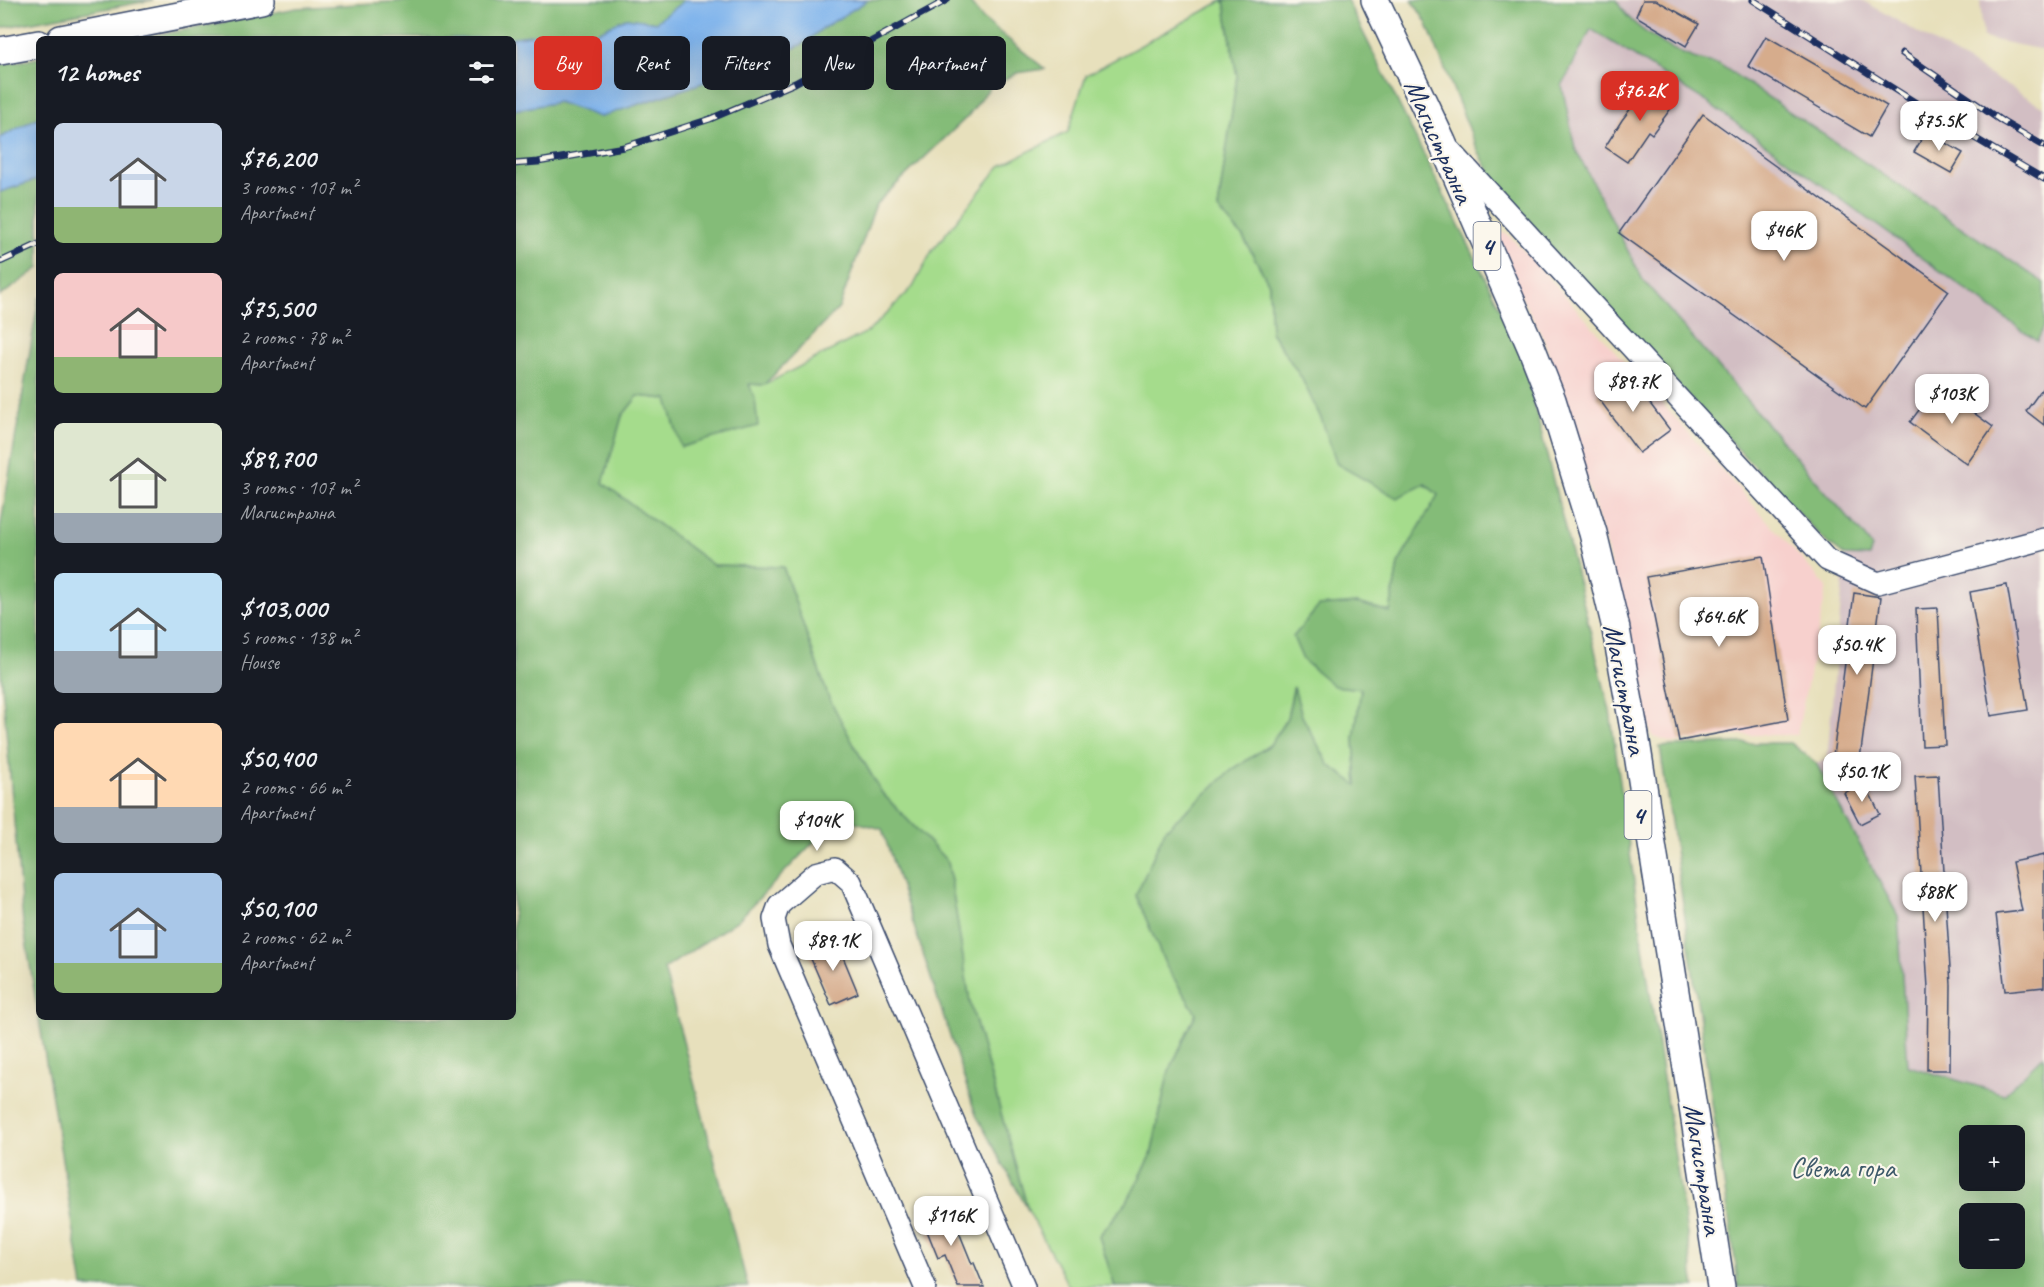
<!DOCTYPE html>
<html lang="en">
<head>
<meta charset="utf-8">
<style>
  body { margin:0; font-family:Caveat,sans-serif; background:#242831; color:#f1f3f6; height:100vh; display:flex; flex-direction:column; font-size:22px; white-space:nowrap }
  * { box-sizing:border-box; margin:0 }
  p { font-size:20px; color:#9ea1a6 }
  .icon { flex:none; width:33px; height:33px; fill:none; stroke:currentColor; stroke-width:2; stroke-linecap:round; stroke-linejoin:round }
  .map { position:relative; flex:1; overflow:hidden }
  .panel { position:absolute; left:36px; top:36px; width:480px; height:984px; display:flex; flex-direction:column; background:#171b24; border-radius:9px; box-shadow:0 6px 24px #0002 }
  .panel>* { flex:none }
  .hud { position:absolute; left:534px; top:36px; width:570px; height:54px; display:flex; gap:12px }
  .tools { position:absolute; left:1959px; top:1125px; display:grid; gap:12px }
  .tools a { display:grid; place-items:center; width:66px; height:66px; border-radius:9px; background:#171b24; box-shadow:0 6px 24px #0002; font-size:30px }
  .price { position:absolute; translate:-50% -51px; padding:0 14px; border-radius:12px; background:#fff; color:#222; font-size:20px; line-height:39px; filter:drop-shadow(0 2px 3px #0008) }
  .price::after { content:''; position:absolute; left:50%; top:36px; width:18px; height:14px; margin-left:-9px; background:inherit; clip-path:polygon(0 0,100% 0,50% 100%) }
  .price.selected { background:#d93025; color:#fff }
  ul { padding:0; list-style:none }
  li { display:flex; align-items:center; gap:18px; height:150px; padding:0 18px }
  li span { display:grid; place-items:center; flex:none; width:168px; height:120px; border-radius:9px; color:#555 }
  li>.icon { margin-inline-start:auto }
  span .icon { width:72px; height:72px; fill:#fffc; stroke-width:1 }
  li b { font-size:26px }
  h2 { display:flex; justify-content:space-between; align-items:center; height:72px; padding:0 18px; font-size:26px }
  .pill { padding:0 21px; border-radius:9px; background:#171b24; box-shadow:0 6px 24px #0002; font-size:21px; line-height:54px }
  .pill.selected { background:#d93025; color:#fff }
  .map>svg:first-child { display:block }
  .built { fill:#f7d0cd }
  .industrial { fill:#d2bec3 }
  .green { fill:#a5dc8c; stroke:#608675; stroke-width:1.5 }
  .forest { fill:#84bc78; stroke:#50766b; stroke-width:1.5; fill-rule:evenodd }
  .water { fill:#7eb3ec; stroke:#4c71a5; stroke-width:1.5 }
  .building { fill:#d6ac8c }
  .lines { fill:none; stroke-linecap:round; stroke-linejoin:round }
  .minor-casing { stroke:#3a4a6c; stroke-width:24 }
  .major-casing { stroke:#3a4a6c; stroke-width:30 }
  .minor { stroke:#fff; stroke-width:21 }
  .major { stroke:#fff; stroke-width:27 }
  .rail-casing { stroke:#1b2f5e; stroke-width:7 }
  .rail { stroke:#fbf7ec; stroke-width:4.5; stroke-dasharray:14; stroke-linecap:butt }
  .labels { text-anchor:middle; stroke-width:4.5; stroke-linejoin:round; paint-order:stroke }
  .shield { fill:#fbf7ec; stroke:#5e6b89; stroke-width:1.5 }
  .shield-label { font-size:27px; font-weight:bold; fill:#1b2f5e }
  .street-label { font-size:28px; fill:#1b2f5e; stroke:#fbf7ec }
  .park-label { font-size:28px; fill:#3e5a6a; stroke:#fbf7ec }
</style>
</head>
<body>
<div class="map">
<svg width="2044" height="1287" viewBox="0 0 2044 1287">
  <rect width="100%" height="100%" fill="#fbf7ec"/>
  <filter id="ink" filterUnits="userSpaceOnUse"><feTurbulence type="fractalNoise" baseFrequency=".0167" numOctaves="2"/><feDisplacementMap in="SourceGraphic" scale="12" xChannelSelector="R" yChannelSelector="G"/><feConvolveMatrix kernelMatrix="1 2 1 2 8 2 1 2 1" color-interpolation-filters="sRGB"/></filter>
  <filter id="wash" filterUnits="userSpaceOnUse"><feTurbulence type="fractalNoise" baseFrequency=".008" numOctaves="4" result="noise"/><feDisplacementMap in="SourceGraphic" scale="24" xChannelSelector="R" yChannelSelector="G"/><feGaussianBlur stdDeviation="1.35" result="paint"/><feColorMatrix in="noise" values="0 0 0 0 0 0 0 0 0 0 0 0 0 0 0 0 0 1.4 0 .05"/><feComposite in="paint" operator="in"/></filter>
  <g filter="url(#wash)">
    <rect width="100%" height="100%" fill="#e7e0bc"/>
    <polygon class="built" points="1495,232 1506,233 1530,257 1827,587 1797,735 1736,735 1671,743 1652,736 1630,655 1606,545 1544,339 1500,257"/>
    <g class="industrial">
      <polygon points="1525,0 1862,0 2044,107 2044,1055 2004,1094 1908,1066 1898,916 1816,763 1827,760 1845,556 1868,557 1702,362 1515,126"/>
      <polygon points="1980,0 2044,0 2044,50 1983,38"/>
    </g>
    <polygon class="green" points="1224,0 1237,76 1218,209 1243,237 1269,284 1271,332 1301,377 1321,418 1439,494 1398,564 1390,612 1357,603 1361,689 1354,739 1357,785 1329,765 1302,716 1293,689 1287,718 1270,745 1233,769 1165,830 1136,895 1166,966 1196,1013 1168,1074 1151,1156 1127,1202 1099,1236 1115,1287 1069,1287 1028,1210 970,1002 948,862 882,793 855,747 828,696 783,567 713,565 603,483 622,416 638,396 667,399 748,384 764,385 869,331 913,287 932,251 1000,166 1068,132 1086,75"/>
    <g class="forest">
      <polygon points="0,0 153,0 0,28"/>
      <polygon points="421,0 685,0 656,22 626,18 588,37 560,31 509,38 138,39 297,8"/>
      <polygon points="868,0 968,0 982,18 1045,69 1017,73 990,87 968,116 876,204 839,308 764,385 749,384 755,399 758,426 681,447 667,399 638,396 622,416 603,483 713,565 783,567 828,696 855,747 882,793 948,862 970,1002 1028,1210 976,1115 882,829 838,817 738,920 664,969 748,1287 83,1287 23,922 0,662 0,529 39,297 39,1017 513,1017 513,110 558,102 600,117 738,71 801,45 823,28"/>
      <polygon points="1224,0 1347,0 1521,350 1610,711 1646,967 1695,1287 1115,1287 1099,1236 1127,1202 1151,1156 1168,1074 1196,1013 1166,966 1136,895 1165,830 1233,769 1270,745 1287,718 1294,687 1302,716 1329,765 1357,785 1354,739 1361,689 1334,686 1303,660 1293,637 1319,606 1357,603 1390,612 1398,564 1438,495 1425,484 1397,498 1337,464 1321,418 1301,377 1271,332 1269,284 1243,237 1218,209 1237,76"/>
      <path d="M 1412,0 L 1617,0 C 1625,23 1668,49 1691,57 C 1700,61 1710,62 1719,64 L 2044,283 L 2044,327 L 2037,341 L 1707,102 L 1591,29 L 1562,86 L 1575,148 L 1643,280 L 1863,535 L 1872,547 L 1869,557 L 1845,556 L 1823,539 L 1511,209 L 1478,151 L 1426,22 Z"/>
      <polygon points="39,58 39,117 0,138 0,65"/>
      <polygon points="39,179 39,268 0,296 0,192"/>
      <path d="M 1734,743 L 1791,743 L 1816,763 L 1898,916 L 1908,1066 L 2004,1094 L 2044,1055 L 2044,1287 L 1738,1287 L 1736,1266 L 1660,747 ZM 1970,1136 L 2014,1136 L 2014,1180 L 1970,1180 ZM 1970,1214 L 2014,1214 L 2014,1258 L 1970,1258 Z"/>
    </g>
    <g class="water">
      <polygon points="685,0 868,0 823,28 801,45 738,71 600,117 558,102 513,110 513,39 452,39 509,38 560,31 588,37 626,18 656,22"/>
      <polygon points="39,117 39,179 0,192 0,138"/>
    </g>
    <g id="blocks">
      <g class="building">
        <polygon points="1643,0 1656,0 1699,24 1686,46 1636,16"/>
        <polygon points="1766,36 1887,106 1869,137 1748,66"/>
        <polygon points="1650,83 1675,103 1652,134 1648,131 1627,162 1605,147 1622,120"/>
        <polygon points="1703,114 1949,291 1865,409 1619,233"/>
        <polygon points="1926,132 1963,153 1951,173 1914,152"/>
        <polygon points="1626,372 1670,430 1639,453 1596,395"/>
        <polygon points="1937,386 1993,427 1967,464 1910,422"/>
        <polygon points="2044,386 2044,425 2026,411"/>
        <polygon points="1763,556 1788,720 1679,741 1646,577"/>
        <polygon points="2007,585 2028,710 1991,716 1970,592"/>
        <polygon points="1854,593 1881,597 1860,759 1833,756"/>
        <polygon points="1938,608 1945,745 1922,746 1916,609"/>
        <polygon points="1938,775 1951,985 1950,1070 1927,1070 1928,988 1915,776"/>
        <polygon points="1864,782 1880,814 1860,824 1844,793"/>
        <polygon points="2044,855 2044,987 2005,991 1996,914 2022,911 2012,862"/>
        <polygon points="836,940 858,993 831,1005 808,952"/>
        <polygon points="948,1205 972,1264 974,1263 984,1287 958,1287 945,1255 938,1258 921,1216"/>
      </g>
    </g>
  </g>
  <g filter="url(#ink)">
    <use href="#blocks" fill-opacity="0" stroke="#3a4a6c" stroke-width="1.5"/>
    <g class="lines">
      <g class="minor-casing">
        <g id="minor">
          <polyline points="1451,151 1827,560 1878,583 2044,539"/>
          <polyline points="925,1287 779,945 774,919 779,905 816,873 835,868 851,882 1024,1287"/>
        </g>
      </g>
      <g class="major-casing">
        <g id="major">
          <polyline points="1375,0 1442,142 1532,349 1552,400 1593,533 1615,624 1635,735 1721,1287"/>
          <polyline points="61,39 261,0"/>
          <polyline points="0,51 39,44"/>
        </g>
      </g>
      <use href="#minor" class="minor"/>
      <use href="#major" class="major"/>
      <g class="rail-casing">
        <g id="rail">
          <polyline points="1753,0 1924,108 2044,179"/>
          <polyline points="1902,53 2003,122 2044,146"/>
          <polyline points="513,164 538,162 624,147 710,119 795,83 947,0"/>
          <polyline points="0,262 39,244"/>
        </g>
      </g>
      <use href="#rail" class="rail"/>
    </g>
  </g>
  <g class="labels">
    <g class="shield">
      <rect x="1473.5" y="222" width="27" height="48" rx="4.5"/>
      <rect x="1624.5" y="791" width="27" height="48" rx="4.5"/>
    </g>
    <g class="shield-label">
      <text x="1487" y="255">4</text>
      <text x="1638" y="824">4</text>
    </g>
    <g class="street-label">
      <text transform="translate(1440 141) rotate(66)" y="10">Магистрална</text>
      <text transform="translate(1626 689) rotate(79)" y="10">Магистрална</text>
      <text transform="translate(1704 1169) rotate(81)" y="10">Магистрална</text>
    </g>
    <g class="park-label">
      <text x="1843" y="1177">Света гора</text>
    </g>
  </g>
</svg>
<div class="tools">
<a>+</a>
<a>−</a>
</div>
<b class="price selected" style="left:1640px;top:122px">$76.2K</b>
<b class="price" style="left:1939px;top:152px">$75.5K</b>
<b class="price" style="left:1784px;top:262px">$46K</b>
<b class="price" style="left:1633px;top:413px">$89.7K</b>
<b class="price" style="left:1952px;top:425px">$103K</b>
<b class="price" style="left:1719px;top:648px">$64.6K</b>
<b class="price" style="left:1857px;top:676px">$50.4K</b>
<b class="price" style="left:1862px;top:803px">$50.1K</b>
<b class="price" style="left:817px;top:852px">$104K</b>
<b class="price" style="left:1935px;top:923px">$88K</b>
<b class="price" style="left:833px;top:972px">$89.1K</b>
<b class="price" style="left:951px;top:1247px">$116K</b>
<div class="hud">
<a class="pill selected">Buy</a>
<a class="pill">Rent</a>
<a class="pill">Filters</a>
<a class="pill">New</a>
<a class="pill">Apartment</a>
</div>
<section class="panel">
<h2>12 homes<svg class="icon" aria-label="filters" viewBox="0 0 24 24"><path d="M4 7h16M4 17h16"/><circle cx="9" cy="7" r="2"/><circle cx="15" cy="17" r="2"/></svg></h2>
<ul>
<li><span style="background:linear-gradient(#c9d6e8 70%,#8fb573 0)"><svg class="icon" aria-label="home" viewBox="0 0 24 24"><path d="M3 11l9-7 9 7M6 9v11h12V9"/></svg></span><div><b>$76,200</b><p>3 rooms · 107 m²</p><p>Apartment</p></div></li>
<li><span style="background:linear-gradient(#f6c9c9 70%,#8fb573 0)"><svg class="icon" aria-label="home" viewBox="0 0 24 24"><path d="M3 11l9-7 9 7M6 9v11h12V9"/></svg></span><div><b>$75,500</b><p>2 rooms · 78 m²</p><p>Apartment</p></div></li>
<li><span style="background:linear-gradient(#dfe7d0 75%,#9aa5b1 0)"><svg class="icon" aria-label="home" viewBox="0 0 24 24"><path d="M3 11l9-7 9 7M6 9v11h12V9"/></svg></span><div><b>$89,700</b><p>3 rooms · 107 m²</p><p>Магистрална</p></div></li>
<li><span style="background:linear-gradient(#bfe0f5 65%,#9aa5b1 0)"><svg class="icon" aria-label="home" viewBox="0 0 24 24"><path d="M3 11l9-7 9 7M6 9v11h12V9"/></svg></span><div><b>$103,000</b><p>5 rooms · 138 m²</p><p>House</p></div></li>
<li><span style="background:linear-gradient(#ffd9b3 70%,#9aa5b1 0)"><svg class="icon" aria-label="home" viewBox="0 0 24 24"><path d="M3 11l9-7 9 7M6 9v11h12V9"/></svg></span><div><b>$50,400</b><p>2 rooms · 66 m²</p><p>Apartment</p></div></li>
<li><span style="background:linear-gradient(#a9c7e8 75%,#8fb573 0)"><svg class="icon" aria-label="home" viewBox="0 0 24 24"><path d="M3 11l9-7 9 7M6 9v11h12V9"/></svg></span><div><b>$50,100</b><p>2 rooms · 62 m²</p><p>Apartment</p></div></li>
</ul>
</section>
</div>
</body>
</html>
